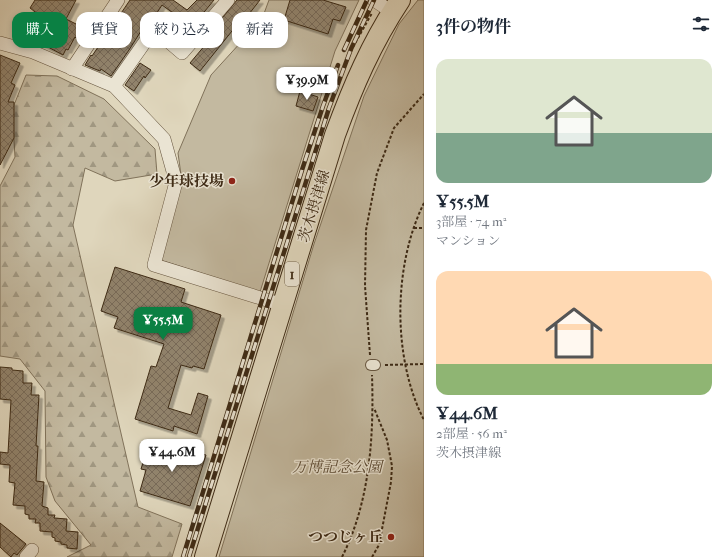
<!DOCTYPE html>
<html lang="ja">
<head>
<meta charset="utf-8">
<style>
  body { margin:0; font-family:"IM FELL French Canon","Noto Serif JP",serif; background:#f6f6f7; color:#1f2937; height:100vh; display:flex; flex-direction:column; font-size:15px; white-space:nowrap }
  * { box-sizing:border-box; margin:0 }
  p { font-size:13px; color:#747a83 }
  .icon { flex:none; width:22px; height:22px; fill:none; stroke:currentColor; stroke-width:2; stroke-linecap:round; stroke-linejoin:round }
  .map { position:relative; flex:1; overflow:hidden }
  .details { display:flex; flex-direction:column; background:#fff; width:300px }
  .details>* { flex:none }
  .guide { position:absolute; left:12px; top:12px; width:352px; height:36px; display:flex; gap:8px }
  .price { position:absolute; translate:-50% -34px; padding:0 9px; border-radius:8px; background:#fff; color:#222; font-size:13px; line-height:26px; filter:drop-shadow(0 1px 2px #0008) }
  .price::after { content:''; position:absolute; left:50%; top:24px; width:12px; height:9px; margin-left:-6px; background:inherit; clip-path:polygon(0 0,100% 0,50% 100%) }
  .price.current { background:#0b8043; color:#fff }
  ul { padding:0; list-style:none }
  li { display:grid; align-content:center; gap:8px; height:212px; padding:0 12px }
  li span { display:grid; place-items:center; height:124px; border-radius:12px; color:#555 }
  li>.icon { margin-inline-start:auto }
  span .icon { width:72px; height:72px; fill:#fffc; stroke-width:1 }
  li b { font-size:17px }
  h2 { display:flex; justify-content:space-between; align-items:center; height:48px; padding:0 12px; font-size:17px }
  .chip { padding:0 14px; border-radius:12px; background:#fff; box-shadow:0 2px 6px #0003; font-size:14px; line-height:36px }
  .chip.current { background:#0b8043; color:#fff }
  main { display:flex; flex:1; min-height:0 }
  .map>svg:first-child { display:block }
  .forest { fill:url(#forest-firs); stroke:#80725a }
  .green { fill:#c3b9a0; stroke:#80725a }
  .building { fill:url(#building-cross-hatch); stroke:#3d2a15; filter:url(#shadow) }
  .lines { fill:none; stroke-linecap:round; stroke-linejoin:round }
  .pedestrian-casing { stroke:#66553f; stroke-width:12 }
  .minor-casing { stroke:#66553f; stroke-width:14 }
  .primary-casing { stroke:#3d2a15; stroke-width:22 }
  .path { stroke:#3d2a15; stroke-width:2; stroke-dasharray:3 2; stroke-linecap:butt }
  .pedestrian { stroke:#eae4d3; stroke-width:10 }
  .minor { stroke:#eae4d3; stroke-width:13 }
  .primary { stroke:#dfd6bc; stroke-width:20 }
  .rail-casing { stroke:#3d2a15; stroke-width:4.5 }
  .rail { stroke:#eae4d3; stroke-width:3; stroke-dasharray:9; stroke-linecap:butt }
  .poi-dot { fill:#8f2418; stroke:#eae4d3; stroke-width:1.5 }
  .labels { text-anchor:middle; stroke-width:3; stroke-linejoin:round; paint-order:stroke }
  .shield { fill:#eae4d3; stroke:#71624e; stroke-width:1 }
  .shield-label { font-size:14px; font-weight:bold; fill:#3d2a15 }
  .poi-label { font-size:15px; font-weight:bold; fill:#3d2a15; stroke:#eae4d3; text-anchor:end }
  .street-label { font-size:15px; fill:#3d2a15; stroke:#eae4d3 }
  .park-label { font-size:15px; font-style:italic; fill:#584731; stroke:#eae4d3 }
</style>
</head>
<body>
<main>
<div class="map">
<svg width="424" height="557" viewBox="0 0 424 557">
  <defs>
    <pattern id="forest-firs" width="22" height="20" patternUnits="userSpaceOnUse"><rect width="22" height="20" fill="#c3b9a0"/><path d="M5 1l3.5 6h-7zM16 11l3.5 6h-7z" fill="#a09781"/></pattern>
    <pattern id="building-cross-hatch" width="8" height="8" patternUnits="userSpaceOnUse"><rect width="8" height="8" fill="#91836c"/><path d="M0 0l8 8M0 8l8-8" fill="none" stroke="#786b58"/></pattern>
    <filter id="shadow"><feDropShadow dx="3.5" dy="3.5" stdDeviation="0" flood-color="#0004"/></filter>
  </defs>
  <rect width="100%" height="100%" fill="#dfd6bc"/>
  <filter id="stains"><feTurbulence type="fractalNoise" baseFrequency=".005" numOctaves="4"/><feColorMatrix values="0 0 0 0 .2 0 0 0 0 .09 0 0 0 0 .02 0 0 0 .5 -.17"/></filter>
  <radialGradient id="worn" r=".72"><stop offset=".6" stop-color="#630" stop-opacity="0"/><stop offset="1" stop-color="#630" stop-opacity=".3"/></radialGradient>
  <polygon class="forest" points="26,75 57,76 104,99 155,149 157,174 115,181 85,168 73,225 138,507 182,524 172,557 67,557 91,545 55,501 46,477 45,391 20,359 0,356 0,186 15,157 12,110"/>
  <g class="green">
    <polygon points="269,0 359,0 335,51 260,292 160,260 182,182 178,153 211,75 262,19"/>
    <polygon points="418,0 424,0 424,557 219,557 314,244 364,96 399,24"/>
  </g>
  <g class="building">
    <polygon points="35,0 76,0 66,19 82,27 76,38 75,37 68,50 66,49 63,55 33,39 43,18 30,8"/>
    <polygon points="130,0 173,0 187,10 197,0 214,0 200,17 201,17 194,27 192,25 180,39 179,38 178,39 169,31 180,18 162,5 151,22 148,20 129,50 111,76 101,69 100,71 85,65 91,55 92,56"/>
    <polygon points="237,0 260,0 238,28 236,26 200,71 190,63 206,44 203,41"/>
    <polygon points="290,0 323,0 346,7 340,21 333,19 328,34 284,20"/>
    <polygon points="0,55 20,63 11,83 15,85 8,102 14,102 14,138 0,165"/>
    <polygon points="140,63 151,70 145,78 144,76 134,91 125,85"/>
    <polygon points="300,91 318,97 313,111 296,106"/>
    <polygon points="115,267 185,289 181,302 221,315 204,369 193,366 192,368 181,365 168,408 191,415 198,393 208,396 197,434 174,426 173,431 135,419 151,366 156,367 164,344 114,328 118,317 101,311"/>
    <polygon points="0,367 12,368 12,370 23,371 23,383 32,383 31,395 39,395 36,446 38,446 36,481 44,482 42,506 48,508 48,515 55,515 54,518 67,519 66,531 78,532 77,549 67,548 67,545 61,544 61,542 55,541 55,538 52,537 52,532 40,531 40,523 35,523 36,519 29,519 29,515 25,514 25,506 13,505 15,483 9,482 10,465 0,464 0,452 8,453 11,400 0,399"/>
    <polygon points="149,443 164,448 165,443 206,455 190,506 140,491 146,470 141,469"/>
    <polygon points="0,523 26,544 17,555 14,553 11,557 0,547"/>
  </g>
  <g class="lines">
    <g class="pedestrian-casing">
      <polyline id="pedestrian" points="371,365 375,365"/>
    </g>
    <g class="minor-casing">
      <g id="minor">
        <polyline points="374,0 392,12"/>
        <polyline points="0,43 33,52 114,86 164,139 176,182 154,265 283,305"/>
        <polyline points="72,69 118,0"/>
        <polyline points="114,86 154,29 182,53 228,0"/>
        <polyline points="26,557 32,550"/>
      </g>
    </g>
    <g class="primary-casing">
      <path id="primary" d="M 205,557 L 335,135 C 353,86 371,44 400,0"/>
    </g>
    <g class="path">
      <polyline points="343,70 353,47 372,13"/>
      <path d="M 424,203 C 393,265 392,358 424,420"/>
      <polyline points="414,228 424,228"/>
      <polyline points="370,355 365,286 366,230 377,173 394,128 424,94"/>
      <polyline points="385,365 424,364"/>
      <path d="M 342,557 C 370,502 374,436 372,375"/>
      <polyline points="372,557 379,545 391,482 392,466 387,440 374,408"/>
    </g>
    <use href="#pedestrian" class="pedestrian"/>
    <use href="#minor" class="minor"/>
    <use href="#primary" class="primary"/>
    <g class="rail-casing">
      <g id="rail">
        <polyline points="344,50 367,0"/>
        <polyline points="183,557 302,170 323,106 338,65"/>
        <polyline points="189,557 329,108 351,49 374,0"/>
      </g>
    </g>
    <use href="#rail" class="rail"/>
  </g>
  <g class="poi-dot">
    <circle cx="232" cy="181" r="4"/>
    <circle cx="391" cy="537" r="4"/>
  </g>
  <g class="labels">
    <rect class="shield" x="285" y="262" width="14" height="24" rx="3"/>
    <g class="shield-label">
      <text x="292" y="279">1</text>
    </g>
    <g class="poi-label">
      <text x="224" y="186">少年球技場</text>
      <text x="383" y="542">つつじヶ丘</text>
    </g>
    <g class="street-label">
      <text transform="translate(314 206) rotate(-73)" y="5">茨木摂津線</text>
    </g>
    <g class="park-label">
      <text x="337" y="472">万博記念公園</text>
    </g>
  </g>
  <rect width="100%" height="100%" filter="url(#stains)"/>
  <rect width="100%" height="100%" fill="url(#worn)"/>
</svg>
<b class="price" style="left:307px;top:101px">¥39.9M</b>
<b class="price current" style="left:163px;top:341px">¥55.5M</b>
<b class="price" style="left:172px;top:473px">¥44.6M</b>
<div class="guide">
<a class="chip current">購入</a>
<a class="chip">賃貸</a>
<a class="chip">絞り込み</a>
<a class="chip">新着</a>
</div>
</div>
<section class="details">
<h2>3件の物件<svg class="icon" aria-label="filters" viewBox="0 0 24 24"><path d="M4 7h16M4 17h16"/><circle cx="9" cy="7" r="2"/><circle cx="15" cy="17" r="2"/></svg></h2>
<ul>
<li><span style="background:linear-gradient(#dfe7d0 60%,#7fa58c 0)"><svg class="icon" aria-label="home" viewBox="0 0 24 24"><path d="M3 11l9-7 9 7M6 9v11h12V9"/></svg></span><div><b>¥55.5M</b><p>3部屋 · 74 m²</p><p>マンション</p></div></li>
<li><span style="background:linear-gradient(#ffd9b3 75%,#8fb573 0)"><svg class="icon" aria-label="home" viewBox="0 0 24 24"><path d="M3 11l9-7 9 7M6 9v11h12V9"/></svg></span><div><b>¥44.6M</b><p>2部屋 · 56 m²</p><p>茨木摂津線</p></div></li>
</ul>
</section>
</main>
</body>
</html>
